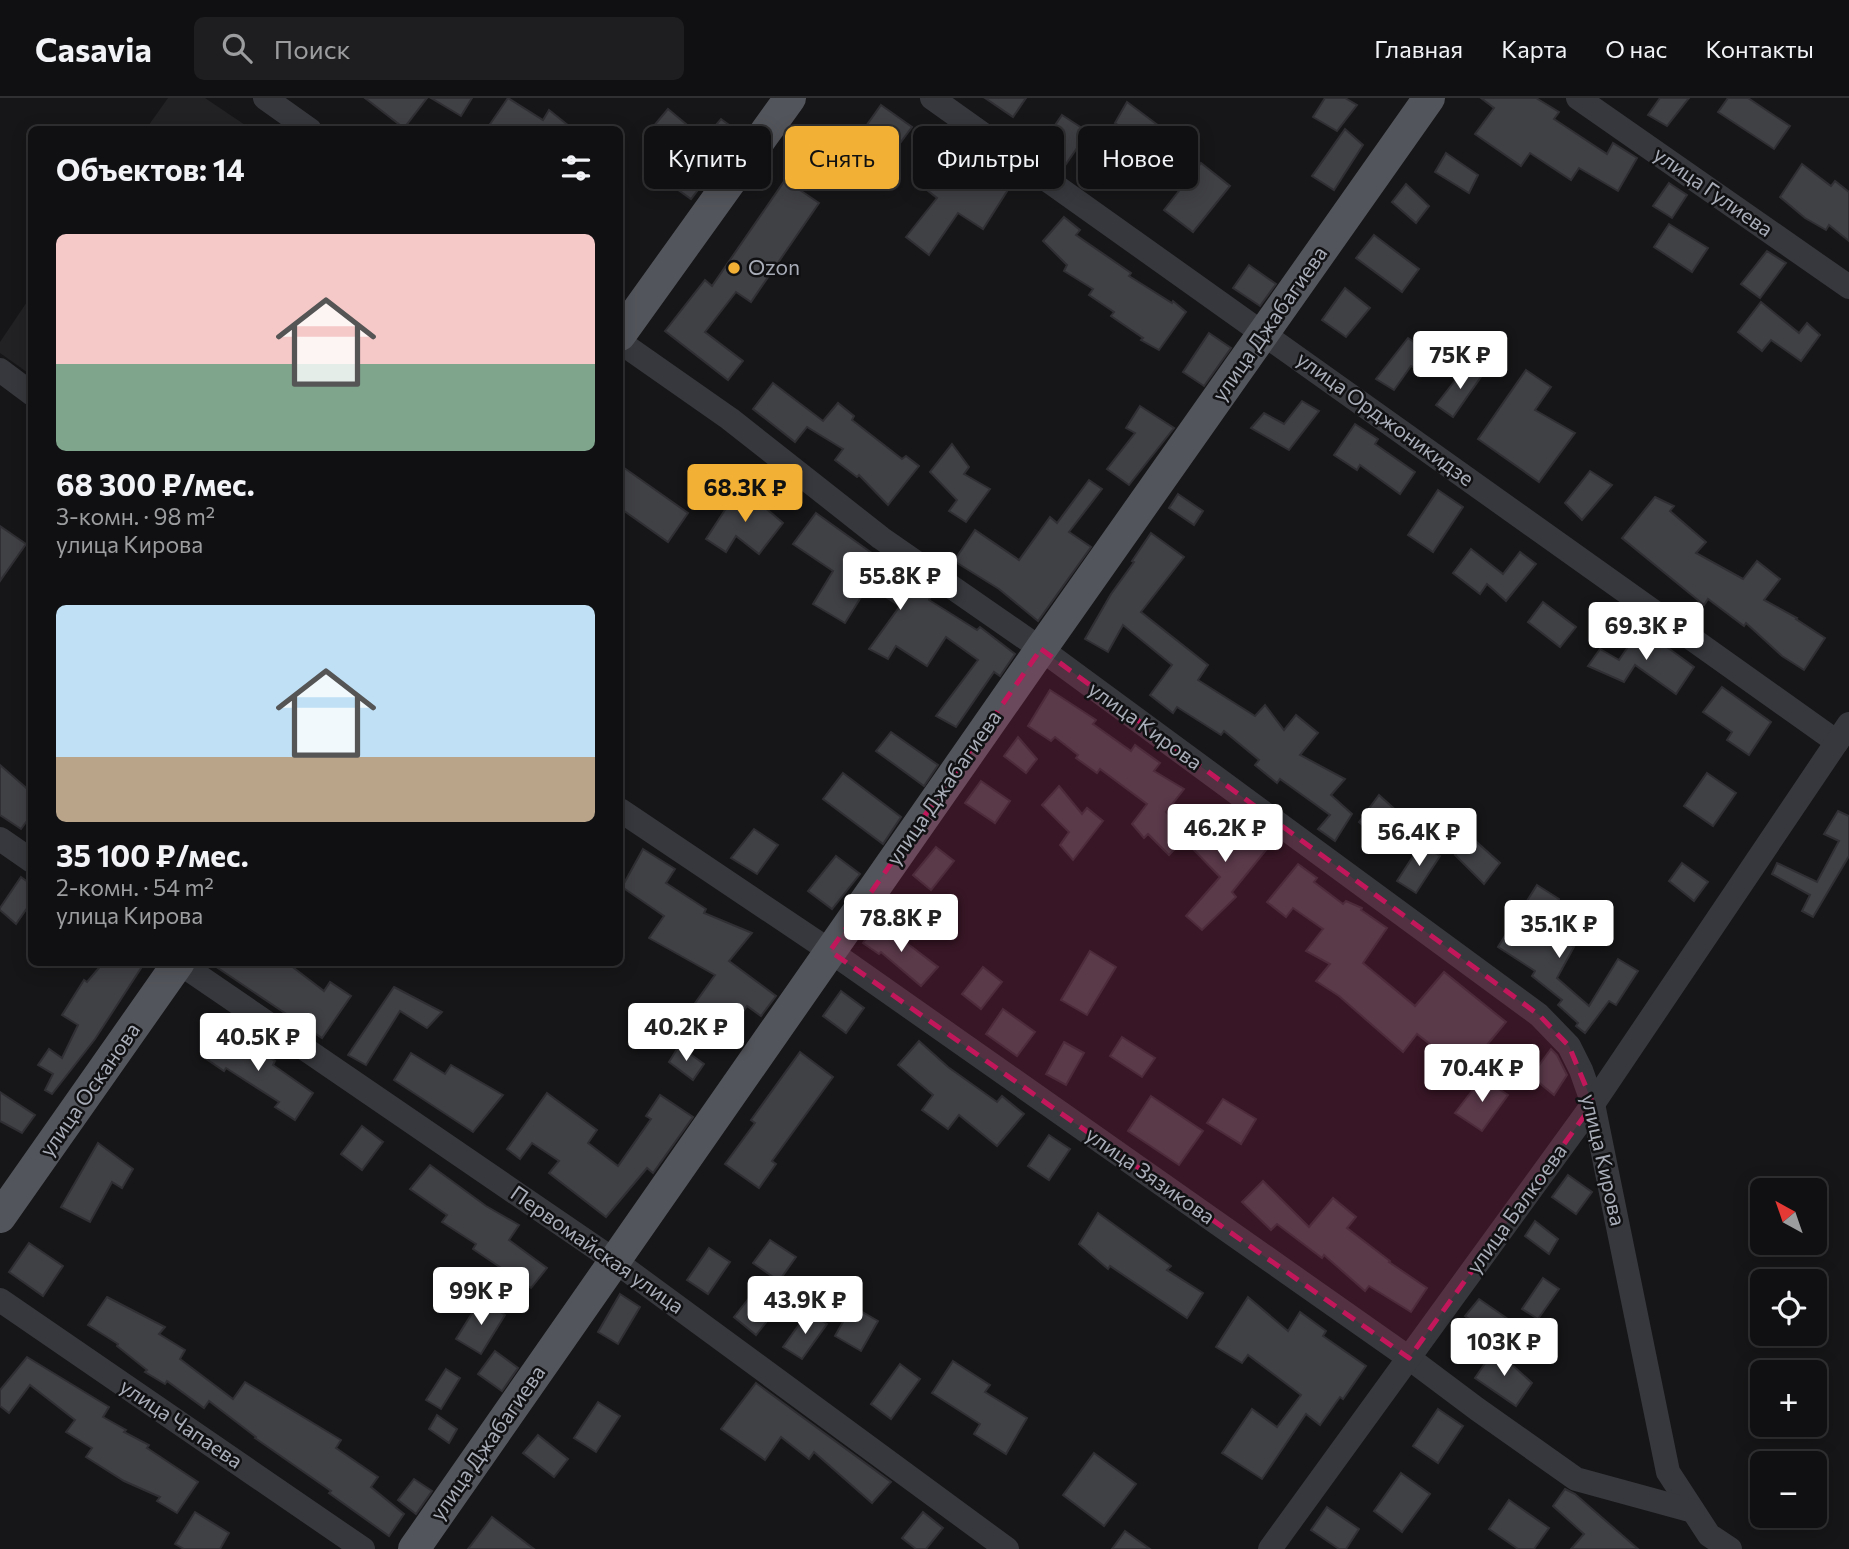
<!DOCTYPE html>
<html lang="ru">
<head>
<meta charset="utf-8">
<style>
  body { margin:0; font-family:Commissioner,sans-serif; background:#1e1e20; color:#f1f3f6; height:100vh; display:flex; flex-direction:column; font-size:26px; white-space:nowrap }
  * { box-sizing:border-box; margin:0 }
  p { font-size:23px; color:#9c9d9f }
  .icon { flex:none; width:38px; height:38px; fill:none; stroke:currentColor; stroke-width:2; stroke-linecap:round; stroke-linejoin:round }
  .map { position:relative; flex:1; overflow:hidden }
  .panel { position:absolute; left:28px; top:28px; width:595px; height:840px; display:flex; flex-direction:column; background:#101012; border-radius:10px; box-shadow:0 4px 18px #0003,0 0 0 2px #303032 }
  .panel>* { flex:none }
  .guide { position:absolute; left:644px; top:28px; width:665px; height:63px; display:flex; gap:14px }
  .needle { width:46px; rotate:320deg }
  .fabs { position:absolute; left:1750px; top:1080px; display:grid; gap:14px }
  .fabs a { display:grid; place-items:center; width:77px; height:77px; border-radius:10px; background:#101012; box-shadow:0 4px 18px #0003,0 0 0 2px #303032; font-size:35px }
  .price { position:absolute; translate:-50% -60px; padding:0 16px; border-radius:7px; background:#fff; color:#222; font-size:23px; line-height:46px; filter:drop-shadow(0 2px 4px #0008) }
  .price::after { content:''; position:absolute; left:50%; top:42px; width:21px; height:16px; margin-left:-10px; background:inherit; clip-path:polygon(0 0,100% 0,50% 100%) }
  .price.selected { background:#f2b134; color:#111 }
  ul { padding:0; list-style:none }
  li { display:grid; align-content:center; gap:14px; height:371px; padding:0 28px }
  li span { display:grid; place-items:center; height:217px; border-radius:10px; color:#555 }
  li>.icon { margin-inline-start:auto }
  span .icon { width:126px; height:126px; fill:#fffc; stroke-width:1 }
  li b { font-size:30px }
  h2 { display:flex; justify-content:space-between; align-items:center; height:84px; padding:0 28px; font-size:30px }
  .pill { padding:0 24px; border-radius:10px; background:#101012; box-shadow:0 4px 18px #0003,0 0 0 2px #303032; font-size:24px; line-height:63px }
  .pill.selected { background:#f2b134; color:#111 }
  header { display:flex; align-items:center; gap:42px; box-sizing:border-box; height:98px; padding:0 35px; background:#101012; border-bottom:2px solid #303032 }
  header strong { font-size:33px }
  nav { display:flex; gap:38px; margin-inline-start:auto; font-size:24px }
  .search { width:490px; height:63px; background:#1e1e20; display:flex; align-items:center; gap:18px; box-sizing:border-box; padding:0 24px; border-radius:10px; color:#9c9d9f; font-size:26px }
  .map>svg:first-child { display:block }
  .built { fill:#222225 }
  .building { fill:#404145; stroke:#303034; stroke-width:2 }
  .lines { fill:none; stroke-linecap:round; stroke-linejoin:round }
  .minor { stroke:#37383d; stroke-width:24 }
  .major { stroke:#53555c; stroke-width:32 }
  .marked { fill:#c2185b; fill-opacity:0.2; stroke:#c2185b; stroke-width:5; stroke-dasharray:14 9; stroke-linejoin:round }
  .poi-dot { fill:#f2b134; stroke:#111113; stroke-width:2.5 }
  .labels { text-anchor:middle; stroke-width:5; stroke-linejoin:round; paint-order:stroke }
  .street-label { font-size:21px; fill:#a8adb8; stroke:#111113 }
  .poi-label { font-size:21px; fill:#a8adb8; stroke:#111113; text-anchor:start }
</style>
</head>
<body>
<header>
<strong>Casavia</strong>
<div class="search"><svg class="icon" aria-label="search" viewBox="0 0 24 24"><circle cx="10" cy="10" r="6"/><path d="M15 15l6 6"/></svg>Поиск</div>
<nav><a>Главная</a><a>Карта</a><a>О нас</a><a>Контакты</a></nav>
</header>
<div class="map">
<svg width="1849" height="1451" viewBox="0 0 1849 1451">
  <rect width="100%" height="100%" fill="#161618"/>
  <g class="built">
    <polygon points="168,0 205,0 251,31 146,31"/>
    <polygon points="31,198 31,277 0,255 0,244"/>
  </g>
  <g class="building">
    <polygon points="365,0 427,0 404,30"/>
    <polygon points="431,0 472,0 461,18"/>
    <polygon points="508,0 543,22 549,12 574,32 486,32"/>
    <polygon points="985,0 1026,0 1013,19"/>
    <polygon points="1325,0 1345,0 1357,7 1337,33 1313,19"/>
    <polygon points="1481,0 1536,0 1559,14 1554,21 1607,56 1613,45 1637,60 1618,93 1579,70 1571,82 1530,55 1521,68 1475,36 1494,10"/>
    <polygon points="1660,0 1689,0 1667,28 1648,17"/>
    <polygon points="1728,0 1748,0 1790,28 1774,51 1718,14"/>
    <polygon points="1127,4 1163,31 1151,50 1115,25"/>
    <polygon points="881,7 912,29 889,60 859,38"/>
    <polygon points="668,11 704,41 721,21 740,35 718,63 721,65 706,85 704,84 691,101 652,73 668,53 647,36"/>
    <polygon points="1062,17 1088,34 1066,66 1041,48"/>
    <polygon points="1345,31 1363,47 1334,92 1312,78"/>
    <polygon points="953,50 985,78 989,72 1011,87 983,131 958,115 929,157 906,139 937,100 922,88"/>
    <polygon points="1446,55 1478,77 1469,95 1435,74"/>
    <polygon points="1201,65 1230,88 1193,134 1164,112"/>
    <polygon points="1802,66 1831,88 1835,83 1849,94 1849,143 1829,127 1826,132 1805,120 1780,99"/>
    <polygon points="785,82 819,105 751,204 736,194 705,234 743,263 728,282 665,233 705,182 712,188"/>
    <polygon points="1669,85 1687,97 1672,120 1653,108"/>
    <polygon points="1406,86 1429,108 1416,125 1392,104"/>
    <polygon points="1064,119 1080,132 1076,137 1131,175 1129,178 1172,205 1173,203 1186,214 1159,252 1141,242 1143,240 1111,218 1114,214 1089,197 1093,191 1064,173 1067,167 1043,143"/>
    <polygon points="1669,126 1708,150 1692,174 1654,149"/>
    <polygon points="1374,137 1419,171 1402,194 1356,160"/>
    <polygon points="1767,153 1786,165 1760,200 1741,186"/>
    <polygon points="1249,167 1276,186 1260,208 1233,190"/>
    <polygon points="1345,190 1370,210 1346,239 1322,222"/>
    <polygon points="1761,204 1799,235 1807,225 1820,237 1801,263 1771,242 1762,253 1738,234"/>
    <polygon points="1209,235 1231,250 1204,288 1183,274"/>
    <polygon points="1408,240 1437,260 1426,277 1411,268 1394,292 1376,281"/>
    <polygon points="1468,266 1483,276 1453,319 1436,307"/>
    <polygon points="1526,272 1551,289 1535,312 1575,335 1539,384 1478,341"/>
    <polygon points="773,285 823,323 838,305 854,318 852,322 902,361 906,358 919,368 888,407 859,377 857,379 835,362 843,351 807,329 795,344 753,311"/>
    <polygon points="1302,303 1319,313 1289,352 1251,330 1264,315 1284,326"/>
    <polygon points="1140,308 1174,330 1129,387 1107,371 1135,335 1126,330"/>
    <polygon points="1355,326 1378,341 1375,346 1415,374 1400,396 1360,367 1357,372 1334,357"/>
    <polygon points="952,346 969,369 964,376 990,391 966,424 949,413 957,402 930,374"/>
    <polygon points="620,367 688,415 668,444 620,410"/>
    <polygon points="1590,373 1612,387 1582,422 1565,405"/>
    <polygon points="1089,382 1102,391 1069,434 1091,449 1038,523 999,491 954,463 975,432 1019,462 1050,419 1057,425"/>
    <polygon points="738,392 762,407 783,425 759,456 736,438 726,454 706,441"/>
    <polygon points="1438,392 1463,409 1433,454 1408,437"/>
    <polygon points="1178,396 1203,413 1194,427 1169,410"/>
    <polygon points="1655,399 1674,408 1670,413 1706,444 1696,455 1743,481 1757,463 1780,481 1764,502 1797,520 1796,521 1825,540 1804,572 1782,558 1746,525 1744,528 1708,501 1704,507 1622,440"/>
    <polygon points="816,415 901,476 898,480 930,500 929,502 977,532 980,529 1015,556 1000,578 994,574 956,629 936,618 978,562 946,539 927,568 896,548 888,561 869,551 900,508 868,488 845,525 813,506 833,473 793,446"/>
    <polygon points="0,428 26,446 0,483"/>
    <polygon points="1151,435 1184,459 1141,514 1208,567 1198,582 1255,618 1265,607 1284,632 1296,617 1318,635 1300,657 1345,681 1331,697 1352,716 1335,743 1318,731 1330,717 1280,681 1277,685 1255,667 1259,662 1224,633 1221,637 1177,609 1173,615 1150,597 1172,567 1123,527 1108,554 1085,541 1111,496 1134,464 1132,463"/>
    <polygon points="1471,451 1503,476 1520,454 1536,466 1506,503 1487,486 1480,496 1453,475"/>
    <polygon points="1543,504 1576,529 1560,549 1528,524"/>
    <polygon points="1641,530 1694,569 1676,596 1635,567 1624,584 1588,568 1600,551 1619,562"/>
    <polygon points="1722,589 1771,624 1749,657 1727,642 1732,634 1703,614"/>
    <polygon points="1050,592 1096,622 1093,626 1131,653 1135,647 1160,665 1154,673 1184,691 1166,714 1189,736 1169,757 1148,736 1144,740 1132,726 1147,706 1100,671 1097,675 1076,660 1078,657 1055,639 1051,643 1028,628"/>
    <polygon points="891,634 938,667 924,688 876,653"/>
    <polygon points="1018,639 1037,661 1026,675 1004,658"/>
    <polygon points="0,667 32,695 32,716 21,731 0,717"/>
    <polygon points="843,675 901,719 883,746 823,701"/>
    <polygon points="1707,675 1736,695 1713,728 1684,708"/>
    <polygon points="981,683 1010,703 995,725 965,705"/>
    <polygon points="1059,688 1082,716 1087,710 1103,723 1073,762 1060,747 1069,734 1042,707"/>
    <polygon points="1379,697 1401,717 1383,744 1359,724"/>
    <polygon points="1222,711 1247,735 1251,730 1271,746 1232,794 1236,799 1202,832 1186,818 1220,779 1191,749"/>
    <polygon points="1838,713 1849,718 1849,758 1813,819 1802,813 1810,797 1772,776 1777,765 1817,784 1839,743 1824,736"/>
    <polygon points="754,731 778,747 757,776 731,760"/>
    <polygon points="1471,739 1500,765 1484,786 1455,757"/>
    <polygon points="1421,746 1440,758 1416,795 1397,783"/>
    <polygon points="936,749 954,763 931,792 913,777"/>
    <polygon points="643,751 675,771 666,785 706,811 704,815 752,835 729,863 776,898 761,918 747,908 724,940 688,915 715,877 649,840 664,818 622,789"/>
    <polygon points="836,758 860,776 832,811 808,793"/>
    <polygon points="1682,765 1708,784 1694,803 1669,783"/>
    <polygon points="1298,766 1317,780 1314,784 1343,806 1346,803 1362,810 1361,812 1387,830 1363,865 1415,908 1444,874 1506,924 1468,970 1452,956 1449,961 1417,936 1403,954 1339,898 1316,883 1330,866 1306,853 1323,831 1293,810 1286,819 1267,804"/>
    <polygon points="21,779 32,787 32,803 16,826 0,812 0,810"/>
    <polygon points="1537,787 1559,801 1541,830 1574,849 1557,880 1589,908 1618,861 1638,873 1616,907 1609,903 1585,935 1576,928 1578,925 1558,907 1562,902 1532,878 1535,873 1498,849"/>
    <polygon points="879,824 938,869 921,888 881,854 879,856 863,845"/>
    <polygon points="1090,853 1116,869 1087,917 1061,902"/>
    <polygon points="104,864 145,864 95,941 52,996 45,992 53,976 38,967 49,951 62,960 78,927 62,917 84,882 87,884"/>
    <polygon points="209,864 286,864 324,893 330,884 351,898 322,940"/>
    <polygon points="983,869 1002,884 981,911 962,896"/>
    <polygon points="394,889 442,914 427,930 400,913 366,967 348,957"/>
    <polygon points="841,893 864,910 846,935 823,918"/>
    <polygon points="1003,911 1035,934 1017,958 986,936"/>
    <polygon points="220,932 275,963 273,967 313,995 295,1022 275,1009 279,1004 226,970 224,973 202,958"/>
    <polygon points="1122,939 1155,960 1142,979 1110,958"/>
    <polygon points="919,943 948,969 997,1004 1002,998 1024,1016 997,1048 959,1017 948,1031 922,1012 933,997 898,967"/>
    <polygon points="1064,944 1084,955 1066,987 1046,976"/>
    <polygon points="679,948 704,966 693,982 669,964"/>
    <polygon points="1551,951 1557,957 1567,977 1554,997 1531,978"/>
    <polygon points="800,954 833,979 772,1063 776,1066 759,1090 725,1066 755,1025 751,1022"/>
    <polygon points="411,955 445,976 451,967 503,997 473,1034 394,982"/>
    <polygon points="1482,980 1508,997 1482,1033 1455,1015"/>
    <polygon points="0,994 35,1017 22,1035 0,1023"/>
    <polygon points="547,995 597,1032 588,1045 618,1068 651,1021 646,1018 660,997 693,1019 653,1075 647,1070 606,1119 549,1075 559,1063 532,1045 520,1061 507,1051"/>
    <polygon points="1151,998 1203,1033 1179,1067 1128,1033"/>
    <polygon points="1223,1001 1256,1021 1241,1046 1207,1025"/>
    <polygon points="362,1028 383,1044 362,1072 341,1056"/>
    <polygon points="1049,1037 1070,1051 1049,1082 1028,1068"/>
    <polygon points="98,1045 133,1071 122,1090 112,1084 90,1124 61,1109"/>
    <polygon points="430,1067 486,1108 519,1127 509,1142 547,1170 531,1190 473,1151 476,1146 442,1124 447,1117 410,1091"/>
    <polygon points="1568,1077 1592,1094 1576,1116 1552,1099"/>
    <polygon points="1263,1083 1309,1129 1333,1100 1356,1119 1347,1130 1390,1163 1389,1164 1427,1190 1411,1214 1369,1188 1365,1193 1324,1157 1322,1160 1277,1126 1271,1132 1242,1104"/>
    <polygon points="1098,1115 1171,1168 1167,1172 1203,1195 1187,1220 1110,1168 1108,1171 1079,1146"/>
    <polygon points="1535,1123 1558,1141 1549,1156 1525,1138"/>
    <polygon points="770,1142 796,1159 779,1183 753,1165"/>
    <polygon points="29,1145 63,1168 43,1198 9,1174"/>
    <polygon points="709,1150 730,1164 708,1196 687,1182"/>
    <polygon points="1543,1180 1559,1191 1538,1221 1522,1211"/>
    <polygon points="762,1184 784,1202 756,1237 734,1219"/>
    <polygon points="620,1196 640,1209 618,1246 598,1234"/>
    <polygon points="107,1199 165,1229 159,1236 185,1252 180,1261 233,1301 245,1284 341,1342 336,1350 378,1379 371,1389 404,1416 389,1438 329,1395 331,1393 255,1340 256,1339 209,1303 204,1310 167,1283 165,1286 145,1274 147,1272 117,1248 118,1246 88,1227"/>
    <polygon points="1248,1199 1288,1233 1300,1214 1326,1233 1323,1238 1366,1268 1343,1301 1340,1299 1320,1327 1306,1316 1262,1381 1222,1355 1252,1311 1277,1329 1301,1297 1248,1257 1242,1265 1216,1249"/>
    <polygon points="481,1201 505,1217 481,1256 456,1241"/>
    <polygon points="1479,1201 1515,1226 1501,1244 1465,1218"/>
    <polygon points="852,1208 878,1223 861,1253 835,1238"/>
    <polygon points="808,1214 827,1226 802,1261 783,1249"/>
    <polygon points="1495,1251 1532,1285 1516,1308 1475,1280"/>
    <polygon points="495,1253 518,1270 502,1293 478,1276"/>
    <polygon points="27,1259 109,1309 103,1319 126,1332 124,1334 149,1347 147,1350 198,1384 177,1415 157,1403 160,1399 124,1383 86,1359 92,1350 66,1334 75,1322 30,1287 9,1315 0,1308 0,1292"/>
    <polygon points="953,1263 990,1287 985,1294 1027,1320 1006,1356 974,1336 980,1326 932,1295"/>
    <polygon points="900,1266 920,1281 891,1321 871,1306"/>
    <polygon points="446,1271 460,1280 441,1311 426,1302"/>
    <polygon points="756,1285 891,1384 872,1405 814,1354 809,1361 781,1339 765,1362 721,1331"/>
    <polygon points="598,1304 620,1318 596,1354 574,1340"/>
    <polygon points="1438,1311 1463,1328 1438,1365 1413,1348"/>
    <polygon points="437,1317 457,1331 449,1345 429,1331"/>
    <polygon points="538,1337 568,1361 554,1379 523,1355"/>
    <polygon points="1094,1355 1136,1386 1104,1428 1063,1397"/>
    <polygon points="1401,1375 1430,1396 1402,1434 1374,1413"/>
    <polygon points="414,1381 432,1393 416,1416 398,1402"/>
    <polygon points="1565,1391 1575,1396 1638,1451 1571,1451 1584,1436 1553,1408"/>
    <polygon points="1509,1402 1549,1430 1534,1451 1518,1451 1489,1431"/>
    <polygon points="1327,1409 1359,1431 1346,1451 1339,1451 1311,1432"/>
    <polygon points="195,1414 229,1435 220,1451 184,1451 175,1446"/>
    <polygon points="923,1414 943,1430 926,1451 916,1451 902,1440"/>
    <polygon points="492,1419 534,1451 468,1451"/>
    <polygon points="1125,1433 1150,1451 1112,1451"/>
  </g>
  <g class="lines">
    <g class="minor">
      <polyline points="265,0 310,32"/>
      <polyline points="932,0 1837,644"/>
      <polyline points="1578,0 1849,189"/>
      <polyline points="620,244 730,321 881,440 1041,551 1539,917 1569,948 1581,972 1593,1006 1668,1374 1709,1437 1730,1451"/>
      <polyline points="0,272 32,296"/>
      <polyline points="620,712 830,853 1409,1260 1477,1311 1576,1381 1693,1413"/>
      <polyline points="0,741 32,763"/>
      <polyline points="178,864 615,1163 1007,1451"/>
      <polyline points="0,1202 363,1451"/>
      <polyline points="1270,1451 1593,1006 1849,626"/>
    </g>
    <g class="major">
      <polyline points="620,237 790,0"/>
      <polyline points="0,1119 179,864"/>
      <polyline points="414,1451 1041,551 1429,0"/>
    </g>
  </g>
  <path class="marked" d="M 1041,551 L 1539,917 L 1569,948 L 1593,1006 L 1409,1260 L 830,853 Z"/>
  <circle class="poi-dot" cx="734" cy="170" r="7"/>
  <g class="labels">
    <g class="street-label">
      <text transform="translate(1713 94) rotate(35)" y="7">улица Гулиева</text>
      <text transform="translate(1270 226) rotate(-55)" y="7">улица Джабагиева</text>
      <text transform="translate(1385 321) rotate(36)" y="7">улица Орджоникидзе</text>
      <text transform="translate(1145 628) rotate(36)" y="7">улица Кирова</text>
      <text transform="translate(944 690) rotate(-55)" y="7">улица Джабагиева</text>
      <text transform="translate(90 992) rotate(-55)" y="7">улица Осканова</text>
      <text transform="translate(1603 1062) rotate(77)" y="7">улица Кирова</text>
      <text transform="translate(1150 1078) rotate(35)" y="7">улица Зязикова</text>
      <text transform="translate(1517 1111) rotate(-54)" y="7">улица Балкоева</text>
      <text transform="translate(597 1152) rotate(35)" y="7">Первомайская улица</text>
      <text transform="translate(181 1326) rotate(34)" y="7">улица Чапаева</text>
      <text transform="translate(488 1345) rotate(-55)" y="7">улица Джабагиева</text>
    </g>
    <g class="poi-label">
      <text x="748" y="177">Ozon</text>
    </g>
  </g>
</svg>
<div class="fabs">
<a><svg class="needle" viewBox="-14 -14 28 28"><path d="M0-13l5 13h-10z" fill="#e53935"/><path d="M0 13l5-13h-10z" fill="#9c9d9f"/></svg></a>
<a><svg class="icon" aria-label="locate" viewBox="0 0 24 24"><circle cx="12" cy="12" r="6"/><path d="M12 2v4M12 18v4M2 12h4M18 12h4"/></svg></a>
<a>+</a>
<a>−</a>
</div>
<b class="price" style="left:1460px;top:293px">75K ₽</b>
<b class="price selected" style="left:745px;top:426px">68.3K ₽</b>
<b class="price" style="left:900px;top:514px">55.8K ₽</b>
<b class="price" style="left:1646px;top:564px">69.3K ₽</b>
<b class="price" style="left:1225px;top:766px">46.2K ₽</b>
<b class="price" style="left:1419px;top:770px">56.4K ₽</b>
<b class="price" style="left:901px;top:856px">78.8K ₽</b>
<b class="price" style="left:1559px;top:862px">35.1K ₽</b>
<b class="price" style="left:686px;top:965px">40.2K ₽</b>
<b class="price" style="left:258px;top:975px">40.5K ₽</b>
<b class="price" style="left:1482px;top:1006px">70.4K ₽</b>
<b class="price" style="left:481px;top:1229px">99K ₽</b>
<b class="price" style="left:805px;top:1238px">43.9K ₽</b>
<b class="price" style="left:1504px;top:1280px">103K ₽</b>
<div class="guide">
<a class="pill">Купить</a>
<a class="pill selected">Снять</a>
<a class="pill">Фильтры</a>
<a class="pill">Новое</a>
</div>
<section class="panel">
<h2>Объектов: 14<svg class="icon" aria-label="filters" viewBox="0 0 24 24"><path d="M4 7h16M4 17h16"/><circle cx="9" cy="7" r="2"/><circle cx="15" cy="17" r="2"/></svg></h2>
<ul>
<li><span style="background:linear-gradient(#f6c9c9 60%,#7fa58c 0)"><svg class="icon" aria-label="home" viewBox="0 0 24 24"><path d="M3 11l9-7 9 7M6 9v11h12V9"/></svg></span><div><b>68 300 ₽/мес.</b><p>3-комн. · 98 m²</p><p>улица Кирова</p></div></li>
<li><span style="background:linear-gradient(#bfe0f5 70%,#b9a48a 0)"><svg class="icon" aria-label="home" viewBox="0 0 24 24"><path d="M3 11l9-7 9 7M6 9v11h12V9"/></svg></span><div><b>35 100 ₽/мес.</b><p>2-комн. · 54 m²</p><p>улица Кирова</p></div></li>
</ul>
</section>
</div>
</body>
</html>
